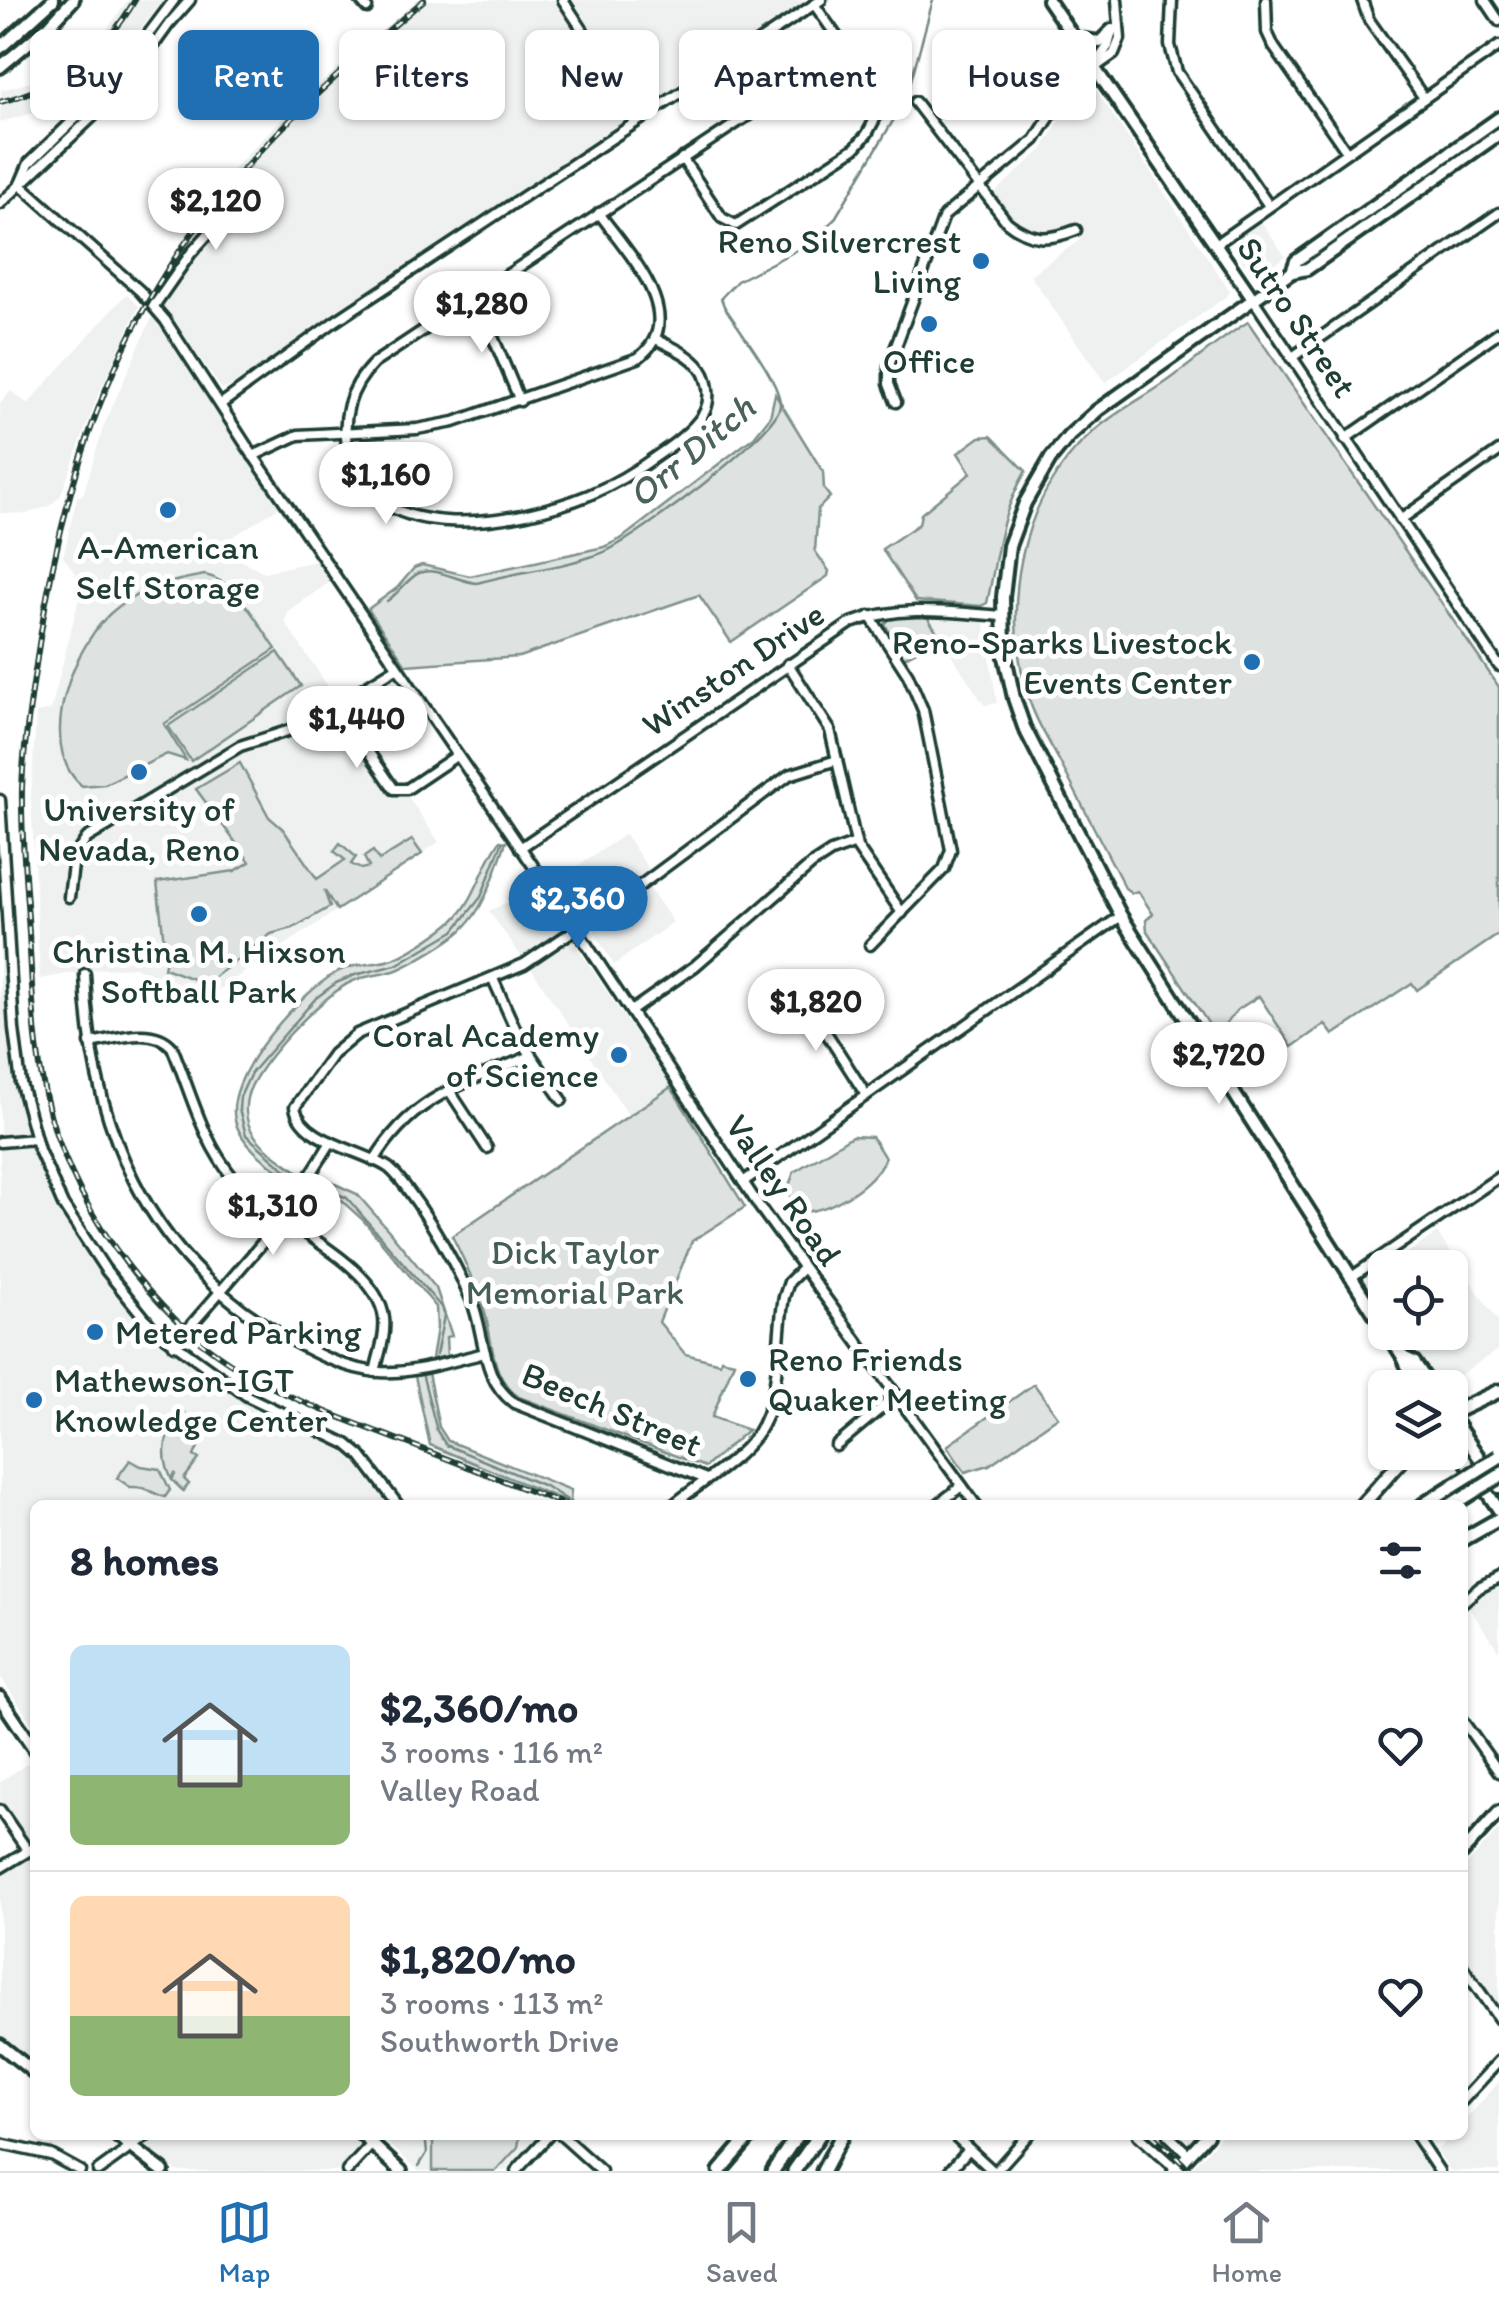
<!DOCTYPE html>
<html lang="en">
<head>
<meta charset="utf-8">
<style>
  body { margin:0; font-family:Itim,sans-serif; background:#f6f6f7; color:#1f2937; height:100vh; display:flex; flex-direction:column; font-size:38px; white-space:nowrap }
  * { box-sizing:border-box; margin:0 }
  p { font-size:32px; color:#747a83 }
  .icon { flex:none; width:55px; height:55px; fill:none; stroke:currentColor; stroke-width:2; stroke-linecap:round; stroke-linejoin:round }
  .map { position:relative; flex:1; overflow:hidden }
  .panel { position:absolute; left:30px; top:1500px; width:1438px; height:640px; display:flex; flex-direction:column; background:#fff; border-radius:15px; box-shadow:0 2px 8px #0004 }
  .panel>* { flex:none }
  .banner { position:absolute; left:30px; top:30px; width:1440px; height:90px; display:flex; gap:20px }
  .controls { position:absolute; left:1368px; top:1250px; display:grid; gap:20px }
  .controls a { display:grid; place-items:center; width:100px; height:100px; border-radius:15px; background:#fff; box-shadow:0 2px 8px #0004; font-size:50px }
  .price { position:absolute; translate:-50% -85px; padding:0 22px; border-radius:35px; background:#fff; color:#222; font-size:32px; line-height:65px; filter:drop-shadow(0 2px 5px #0008) }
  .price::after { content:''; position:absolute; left:50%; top:60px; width:30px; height:22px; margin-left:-15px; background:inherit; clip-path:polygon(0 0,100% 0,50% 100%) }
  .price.on { background:#1f6fb2; color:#fff }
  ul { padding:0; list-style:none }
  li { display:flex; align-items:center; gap:30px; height:250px; padding:0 40px }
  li+li { border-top:2px solid #e0e1e3 }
  li span { display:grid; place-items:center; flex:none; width:280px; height:200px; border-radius:15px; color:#555 }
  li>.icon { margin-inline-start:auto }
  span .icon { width:120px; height:120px; fill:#fffc; stroke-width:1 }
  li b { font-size:42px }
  h2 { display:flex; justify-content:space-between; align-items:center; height:120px; padding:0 40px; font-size:42px }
  .tag { padding:0 35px; border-radius:15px; background:#fff; box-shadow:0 2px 8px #0004; font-size:35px; line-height:90px }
  .tag.on { background:#1f6fb2; color:#fff }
  .dock { display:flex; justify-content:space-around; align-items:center; height:140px; border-top:2px solid #e0e1e3; background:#fff; font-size:28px; color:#747a83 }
  .dock a { display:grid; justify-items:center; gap:5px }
  .dock .on { color:#1f6fb2 }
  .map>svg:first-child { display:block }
  .built { fill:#eef1f0 }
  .green { fill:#dee3e2; stroke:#7e908b; stroke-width:2.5 }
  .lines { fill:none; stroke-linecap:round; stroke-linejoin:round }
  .stream { stroke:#758883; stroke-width:2.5 }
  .minor-casing { stroke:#1f3d34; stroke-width:15 }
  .major-casing { stroke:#1f3d34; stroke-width:18 }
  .highway-casing { stroke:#1f3d34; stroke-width:19 }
  .minor { stroke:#fff; stroke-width:8 }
  .major { stroke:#fff; stroke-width:10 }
  .highway { stroke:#fff; stroke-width:11 }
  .rail-casing { stroke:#1f3d34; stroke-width:6 }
  .rail { stroke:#fff; stroke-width:2.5; stroke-dasharray:8; stroke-linecap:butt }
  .highway-bridge-casing { stroke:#1f3d34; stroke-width:19; stroke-linecap:butt }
  .highway-bridge { stroke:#fff; stroke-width:11 }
  .poi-dot { fill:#1f6fb2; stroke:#fff; stroke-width:4 }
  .labels { text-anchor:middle; stroke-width:10; stroke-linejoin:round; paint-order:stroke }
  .poi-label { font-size:35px; fill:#1f3d34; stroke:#fff }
  .street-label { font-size:35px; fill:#1f3d34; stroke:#fff }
  .park-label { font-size:35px; fill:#455e57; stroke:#fff }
  .water-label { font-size:38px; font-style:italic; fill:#4a625b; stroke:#fff }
</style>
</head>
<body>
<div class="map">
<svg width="1499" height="2171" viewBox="0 0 1499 2171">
  <rect width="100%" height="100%" fill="#fff"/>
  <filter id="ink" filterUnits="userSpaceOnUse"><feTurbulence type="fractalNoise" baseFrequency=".01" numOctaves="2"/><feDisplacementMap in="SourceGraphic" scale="20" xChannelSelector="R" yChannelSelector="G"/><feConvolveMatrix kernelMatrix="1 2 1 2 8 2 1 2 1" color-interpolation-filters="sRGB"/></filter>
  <g filter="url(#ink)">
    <g class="built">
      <polygon points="128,0 164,0 127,46 87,87 53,108 0,122 1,90 24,84 75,60 98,41"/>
      <polygon points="417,0 554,0 625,107 625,121 340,311 238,385 222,389 156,298 207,201 238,164 293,107"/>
      <polygon points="573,0 812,0 662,99 648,105 638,101"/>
      <polygon points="1088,86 1094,87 1230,291 1227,296 1105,383 1030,275 1080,240 1079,237 1071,227 1046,234 1023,229 993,194 1043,149 1072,99"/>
      <polygon points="1260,220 1285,256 1254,278 1234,249 1233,242"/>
      <polygon points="126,294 139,306 98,395 60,497 49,506 26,514 0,513 0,403 11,391 28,404"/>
      <polygon points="153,315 279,507 228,540 233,560 240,560 264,572 316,561 330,582 288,611 285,622 337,700 344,710 348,709 439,842 203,1000 134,967 90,970 40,979 31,799 36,713 51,710 83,582 63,557 77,496 83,495 104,425"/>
      <polygon points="926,615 984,620 997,703 984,705"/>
      <polygon points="625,834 650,871 590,914 581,914 556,881"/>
      <polygon points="0,882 10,1034 19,1104 44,1175 67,1221 145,1330 221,1388 351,1454 391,1505 35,1505 35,1728 0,1676"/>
      <polygon points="648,886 673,922 614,965 597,937 594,926"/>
      <polygon points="537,888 560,923 561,931 523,959 489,911"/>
      <polygon points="567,943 576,946 671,1087 629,1116 531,968"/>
      <polygon points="1437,1233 1499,1322 1499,1349 1442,1387 1403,1333 1450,1332 1450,1268 1387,1267"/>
      <polygon points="1499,1585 1499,1651 1469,1608 1480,1595"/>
      <polygon points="28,1763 35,1773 35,1837 29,1839 0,1800 0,1782"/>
      <polygon points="1499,1829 1499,2010 1463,1955 1462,1870"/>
      <polygon points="35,1853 35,2061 0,2034 0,1874"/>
      <polygon points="1499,2082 1499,2171 1451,2171 1437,2150 1451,2135 1462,2135 1463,2122"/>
      <polygon points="131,2135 374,2135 338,2171 176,2171"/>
      <polygon points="379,2135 540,2135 506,2171 419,2171"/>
      <polygon points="1222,2135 1405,2135 1430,2171 1194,2171 1193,2167"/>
    </g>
    <g class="green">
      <path d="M 1248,322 L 1499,687 L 1499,934 L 1417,990 L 1412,983 L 1333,1035 L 1325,1024 L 1292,1047 L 1259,996 L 1237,1010 L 1216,1035 L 1147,931 L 1146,920 L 1153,914 L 1138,891 L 1132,893 L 1125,888 C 1104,848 1083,807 1062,766 C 1052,746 1039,727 1031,705 C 999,612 1017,499 1093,432 C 1116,411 1144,398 1169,380 C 1195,361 1220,339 1248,322 Z"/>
      <polygon points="775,394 823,472 824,489 830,497 818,509 815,551 829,571 828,576 731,642 699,595 519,657 406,665 368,609 397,588 414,568 422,565 470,576 604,547 621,539 754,437 770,417"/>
      <path d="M 991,436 L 1026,471 C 997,521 999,550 987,603 L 981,606 L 916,601 L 882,549 L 919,524 L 921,514 L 971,473 L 958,453 L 980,437 Z"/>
      <path d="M 205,575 C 237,581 258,624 276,649 L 164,724 L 186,760 L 167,754 L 105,784 L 82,786 C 33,745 75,638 118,607 C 142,588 175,580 205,575 Z"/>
      <polygon points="926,615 941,638 903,658 885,624 891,617"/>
      <polygon points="278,652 301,686 191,761 168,726"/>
      <polygon points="240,763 269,817 283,829 317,879 345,860 334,851 340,843 356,857 351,864 361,869 369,867 364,857 373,851 379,860 412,840 422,854 337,910 324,890 330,907 293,928 271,934 212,979 198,981 164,968 166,959 157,882 235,871 250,862 196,789"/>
      <path d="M 500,841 L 506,842 C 495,872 486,907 462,930 C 449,942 413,963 397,970 C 383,975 367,975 353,981 C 324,993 253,1067 247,1098 C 245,1107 246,1119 250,1128 C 260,1148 284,1161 301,1174 L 294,1183 C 273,1166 245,1150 236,1124 C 220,1079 300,993 337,972 C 355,962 377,966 396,958 C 414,950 439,933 454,920 C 476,900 482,865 500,841 Z"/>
      <path d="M 671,1087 L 745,1207 L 692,1241 L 659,1322 L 685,1354 L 720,1363 L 721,1359 L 734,1362 L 712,1417 L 748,1430 L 705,1467 L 519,1397 C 489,1376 494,1341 484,1310 C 475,1285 464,1259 452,1236 Z"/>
      <path d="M 852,1136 L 872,1137 L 885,1158 C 872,1186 830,1212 799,1212 L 787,1191 L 794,1172 Z"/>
      <polygon points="320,1177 357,1194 390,1232 436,1288 452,1336 446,1337 447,1356 432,1359 437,1328 436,1307 363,1220 342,1201 313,1189"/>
      <polygon points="428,1373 439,1427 448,1441 571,1490 570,1503 430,1445 415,1376"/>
      <polygon points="1034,1384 1058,1417 989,1465 965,1472 947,1446"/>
      <path d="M 181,1410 L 185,1413 L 173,1431 L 192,1444 L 211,1417 L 219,1422 L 202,1438 L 194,1456 L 199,1459 L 184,1479 L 189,1484 L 183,1491 L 172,1480 L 176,1473 L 171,1478 C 159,1452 166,1433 181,1410 Z"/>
      <path d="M 130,1460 L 141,1466 L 160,1469 L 170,1490 L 165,1497 C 153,1494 147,1486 130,1487 L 117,1478 Z"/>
      <polygon points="433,2135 520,2135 518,2147 496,2171 433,2171"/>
    </g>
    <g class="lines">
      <g class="stream">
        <path d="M 387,601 C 399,593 408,578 419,573 C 436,566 459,582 477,583 C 519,571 564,568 604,552 C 634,540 777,434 780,406 C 782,383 737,327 724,306 L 721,298 L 737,281 L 803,247 L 834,220 L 906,99 L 933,0"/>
        <polyline points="295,1178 246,1135 239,1109 240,1097 251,1073 316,998 336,983 355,975 396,965 454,931 481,897 502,843"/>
        <polyline points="317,1185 347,1198 441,1307 444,1316 436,1355"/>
        <polyline points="423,1377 437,1431 446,1445 547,1487 567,1500"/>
        <polyline points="419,2166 427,2153 425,2135"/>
      </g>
      <g class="minor-casing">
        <g id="minor">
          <polyline points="360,0 367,8"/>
          <polyline points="563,0 641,119"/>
          <polyline points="1172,0 1170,45 1177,72 1269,206"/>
          <polyline points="1266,0 1267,32 1274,47 1347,152"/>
          <polyline points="1362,0 1369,20 1424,98"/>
          <polyline points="1485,0 1499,21"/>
          <polyline points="1094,66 1108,46 1112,30"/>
          <path d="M 915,102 L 1007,222 C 1031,241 1048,241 1076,230"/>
          <polyline points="682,158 722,218 736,225 855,148 867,134 894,83 888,75 842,44 814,4"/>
          <polyline points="20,184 140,291 165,320 246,445 581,936 761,1209 976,1505"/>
          <polyline points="20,184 29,163 111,84 174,0"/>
          <polyline points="0,204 123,88 169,24 190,0"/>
          <polyline points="1216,244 1499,46"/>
          <polyline points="469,299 490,330 520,401"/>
          <polyline points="1253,299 1499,666"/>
          <polyline points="154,306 191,253 228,212 250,180"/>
          <path d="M 656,339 C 673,348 695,356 704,374 C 709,386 710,400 705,411 C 696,428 677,442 661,453 C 639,469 615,484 589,495 C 521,523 374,551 349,454 C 340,420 349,388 374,363 L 829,62 L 844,46"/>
          <polyline points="1291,358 1499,213"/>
          <polyline points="896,402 889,384 889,365 944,216 1035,140 1070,85 1114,54 1120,39 1117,0"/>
          <polyline points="221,404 334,322 821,0"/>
          <polyline points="1345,439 1499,332"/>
          <path d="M 253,456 L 298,435 L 417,429 L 454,422 L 638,358 C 692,318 626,251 599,213"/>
          <polyline points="1400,520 1499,451"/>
          <polyline points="870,616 908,675 923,710 951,850 944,869 870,945"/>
          <polyline points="788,664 830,730 857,847 902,913"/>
          <polyline points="337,706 394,789 407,789 456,756"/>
          <polyline points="0,800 14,1029 21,1084 39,1150 63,1205 105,1269 152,1327 247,1396 347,1444 361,1456 398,1505"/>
          <path d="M 520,848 L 851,623 C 902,604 950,612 1002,616"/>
          <polyline points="69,897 74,857 87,838 240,746 300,727 396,668"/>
          <path d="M 85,974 C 90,1124 146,1256 280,1334 C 310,1351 345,1370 380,1372 C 414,1374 451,1361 485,1353"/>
          <polyline points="493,979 520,1039 562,1100"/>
          <polyline points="799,990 866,1095"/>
          <polyline points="631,1011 695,966 811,865 831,852 856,843"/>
          <path d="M 90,1043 C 115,1039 153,1025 172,1047 C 191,1092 202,1141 234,1179 C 271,1222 376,1260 384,1318 C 386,1336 379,1354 375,1372"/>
          <polyline points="449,1090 487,1148"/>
          <polyline points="0,1142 35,1139"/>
          <path d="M 374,1161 C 412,1096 465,1083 531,1056"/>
          <polyline points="743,1182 1121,916"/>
          <polyline points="1350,1278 1499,1177"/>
          <polyline points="174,1345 283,1219 331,1142"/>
          <polyline points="836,1446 897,1395"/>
          <path d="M 706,1479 L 514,1403 C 480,1378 486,1335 471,1299 C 456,1265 439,1235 418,1204 C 409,1192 401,1178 389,1168 C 364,1150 301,1142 295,1107 L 333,1054 L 357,1034 L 524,964 L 641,885 L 789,775 L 837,760"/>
          <path d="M 673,1505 C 700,1483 737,1462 757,1434 C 782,1396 776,1340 784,1297 L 789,1282 L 803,1268"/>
          <polyline points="937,1505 962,1486"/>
          <polyline points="1462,1603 1479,1588 1499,1578"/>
          <polyline points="1462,1720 1499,1772"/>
          <polyline points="0,1810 28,1851"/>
          <polyline points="0,1868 35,1847"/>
          <polyline points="1462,1966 1499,2019"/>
          <polyline points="1462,2101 1499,2061"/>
          <polyline points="561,2135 601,2171"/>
          <polyline points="954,2135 993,2171"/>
          <polyline points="1138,2135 1176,2169"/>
          <polyline points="1168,2135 1189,2155"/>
          <polyline points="1415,2135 1439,2171"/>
          <polyline points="0,2144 51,2155 80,2171"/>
          <polyline points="98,2171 148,2135"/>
          <polyline points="347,2171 372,2144"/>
          <polyline points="516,2171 549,2135"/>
          <polyline points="949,2171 969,2149"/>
          <polyline points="996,2171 1028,2135"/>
        </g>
      </g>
      <g class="major-casing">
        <g id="major">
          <polyline points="1048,0 1253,299"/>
          <polyline points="1075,39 1100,42 1112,30"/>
          <polyline points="0,48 53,0"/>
          <polyline points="0,67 50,25 73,0"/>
          <polyline points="1292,272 1296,261 1499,118"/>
          <polyline points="1385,1330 1121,916 1024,727 1014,698 1004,652 1003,597 1009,546 1025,503 1051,458 1069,436 1098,410 1282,279 1292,272 1307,269 1499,134"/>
          <polyline points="1387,1332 1403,1357 1417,1388"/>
          <polyline points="1403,1357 1414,1362 1432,1388"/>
          <polyline points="1450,1415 1499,1487"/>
          <polyline points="1450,1438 1499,1510"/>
          <polyline points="0,1698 35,1750"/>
          <polyline points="1462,1853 1499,1812"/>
          <polyline points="0,2045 35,2073"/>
          <polyline points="116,2135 163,2171"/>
          <polyline points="362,2135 401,2171"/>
          <polyline points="1174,2171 1207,2135"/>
        </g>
      </g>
      <g class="highway-casing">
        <g id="highway">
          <polyline points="1450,1414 1499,1391"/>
          <polyline points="1362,1505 1409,1452"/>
          <polyline points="1423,1505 1454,1485"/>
          <polyline points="1462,1540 1499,1519"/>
          <polyline points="720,2171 751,2135"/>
          <polyline points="773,2171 797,2135"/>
          <polyline points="794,2171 819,2135"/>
          <polyline points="823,2171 842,2135"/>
        </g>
      </g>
      <use href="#minor" class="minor"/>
      <use href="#major" class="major"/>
      <use href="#highway" class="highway"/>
      <g class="rail-casing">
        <g id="rail">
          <path d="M 424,0 C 322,86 225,172 156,288 C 91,398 58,519 39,644 C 32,692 24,740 22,788 C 21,837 26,885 29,933 C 33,1001 34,1069 56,1134 C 80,1204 123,1267 175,1319 C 238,1382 323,1411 404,1442 C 458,1463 512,1484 566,1505"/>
          <path d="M 0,102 C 59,87 105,53 135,0"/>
          <polyline points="1152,2135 1191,2171"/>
        </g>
      </g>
      <use href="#rail" class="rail"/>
      <g class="highway-bridge-casing">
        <g id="highway-bridge">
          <polyline points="1454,1485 1499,1457"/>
          <polyline points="1462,1499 1499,1476"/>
        </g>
      </g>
      <use href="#highway-bridge" class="highway-bridge"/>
    </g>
  </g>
  <g class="poi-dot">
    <circle cx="981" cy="261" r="10"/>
    <circle cx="929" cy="324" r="10"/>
    <circle cx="168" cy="510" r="10"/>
    <circle cx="1252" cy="662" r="10"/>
    <circle cx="139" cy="772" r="10"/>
    <circle cx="199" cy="914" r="10"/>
    <circle cx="619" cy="1055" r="10"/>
    <circle cx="95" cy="1332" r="10"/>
    <circle cx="748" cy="1379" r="10"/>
    <circle cx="34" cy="1400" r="10"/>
  </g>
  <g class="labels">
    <g class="poi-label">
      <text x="961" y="253" text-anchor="end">Reno Silvercrest<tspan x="961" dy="40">Living</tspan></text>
      <text x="929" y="373">Office</text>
      <text x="168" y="559">A-American<tspan x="168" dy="40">Self Storage</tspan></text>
      <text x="1232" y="654" text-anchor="end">Reno-Sparks Livestock<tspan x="1232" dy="40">Events Center</tspan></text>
      <text x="139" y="821">University of<tspan x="139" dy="40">Nevada, Reno</tspan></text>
      <text x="199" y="963">Christina M. Hixson<tspan x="199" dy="40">Softball Park</tspan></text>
      <text x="599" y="1047" text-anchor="end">Coral Academy<tspan x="599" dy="40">of Science</tspan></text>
      <text x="115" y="1344" text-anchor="start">Metered Parking</text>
      <text x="768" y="1371" text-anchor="start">Reno Friends<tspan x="768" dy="40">Quaker Meeting</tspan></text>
      <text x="54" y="1392" text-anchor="start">Mathewson-IGT<tspan x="54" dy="40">Knowledge Center</tspan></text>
    </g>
    <g class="street-label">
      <text transform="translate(1297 317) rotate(56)" y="12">Sutro Street</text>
      <text transform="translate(733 669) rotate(-34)" y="12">Winston Drive</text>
      <text transform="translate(784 1190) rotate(55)" y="12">Valley Road</text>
      <text transform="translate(612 1409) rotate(23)" y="12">Beech Street</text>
    </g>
    <g class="park-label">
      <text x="575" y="1264">Dick Taylor<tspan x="575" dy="40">Memorial Park</tspan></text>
    </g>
    <g class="water-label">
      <text transform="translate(691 451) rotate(-40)" y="13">Orr Ditch</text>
    </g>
  </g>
</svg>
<div class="controls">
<a><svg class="icon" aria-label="locate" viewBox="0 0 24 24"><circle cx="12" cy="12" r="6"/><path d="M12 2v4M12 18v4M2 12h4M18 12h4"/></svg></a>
<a><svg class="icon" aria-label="layers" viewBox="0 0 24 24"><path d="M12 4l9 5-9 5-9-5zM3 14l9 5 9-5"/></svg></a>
</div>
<b class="price" style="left:216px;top:253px">$2,120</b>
<b class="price" style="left:482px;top:356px">$1,280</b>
<b class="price" style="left:386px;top:527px">$1,160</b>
<b class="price" style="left:357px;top:771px">$1,440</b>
<b class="price on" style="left:578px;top:951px">$2,360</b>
<b class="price" style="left:816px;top:1054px">$1,820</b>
<b class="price" style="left:1219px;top:1107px">$2,720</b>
<b class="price" style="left:273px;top:1258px">$1,310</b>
<div class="banner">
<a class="tag">Buy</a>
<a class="tag on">Rent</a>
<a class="tag">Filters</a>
<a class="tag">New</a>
<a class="tag">Apartment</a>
<a class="tag">House</a>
</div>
<section class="panel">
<h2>8 homes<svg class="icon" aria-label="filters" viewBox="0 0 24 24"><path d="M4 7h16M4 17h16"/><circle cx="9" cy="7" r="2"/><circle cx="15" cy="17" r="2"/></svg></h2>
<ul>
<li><span style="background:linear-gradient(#bfe0f5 65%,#8fb573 0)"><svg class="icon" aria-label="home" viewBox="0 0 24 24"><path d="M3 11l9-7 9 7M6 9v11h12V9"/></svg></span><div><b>$2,360/mo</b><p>3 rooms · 116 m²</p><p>Valley Road</p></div><svg class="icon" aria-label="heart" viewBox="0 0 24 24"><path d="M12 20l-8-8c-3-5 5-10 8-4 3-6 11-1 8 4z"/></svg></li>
<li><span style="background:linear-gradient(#ffd9b3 60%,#8fb573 0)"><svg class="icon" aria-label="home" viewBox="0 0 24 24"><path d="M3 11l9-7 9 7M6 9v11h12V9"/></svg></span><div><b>$1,820/mo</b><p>3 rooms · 113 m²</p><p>Southworth Drive</p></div><svg class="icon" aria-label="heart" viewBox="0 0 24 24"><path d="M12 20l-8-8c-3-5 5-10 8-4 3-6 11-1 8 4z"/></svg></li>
</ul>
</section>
</div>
<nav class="dock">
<a class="on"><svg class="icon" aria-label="map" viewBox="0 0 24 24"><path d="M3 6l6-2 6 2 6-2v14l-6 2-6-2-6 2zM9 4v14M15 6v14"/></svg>Map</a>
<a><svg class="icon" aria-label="saved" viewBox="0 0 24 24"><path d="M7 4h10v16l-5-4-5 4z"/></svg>Saved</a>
<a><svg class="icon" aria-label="home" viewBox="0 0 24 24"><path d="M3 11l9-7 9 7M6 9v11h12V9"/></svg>Home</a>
</nav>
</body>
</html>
